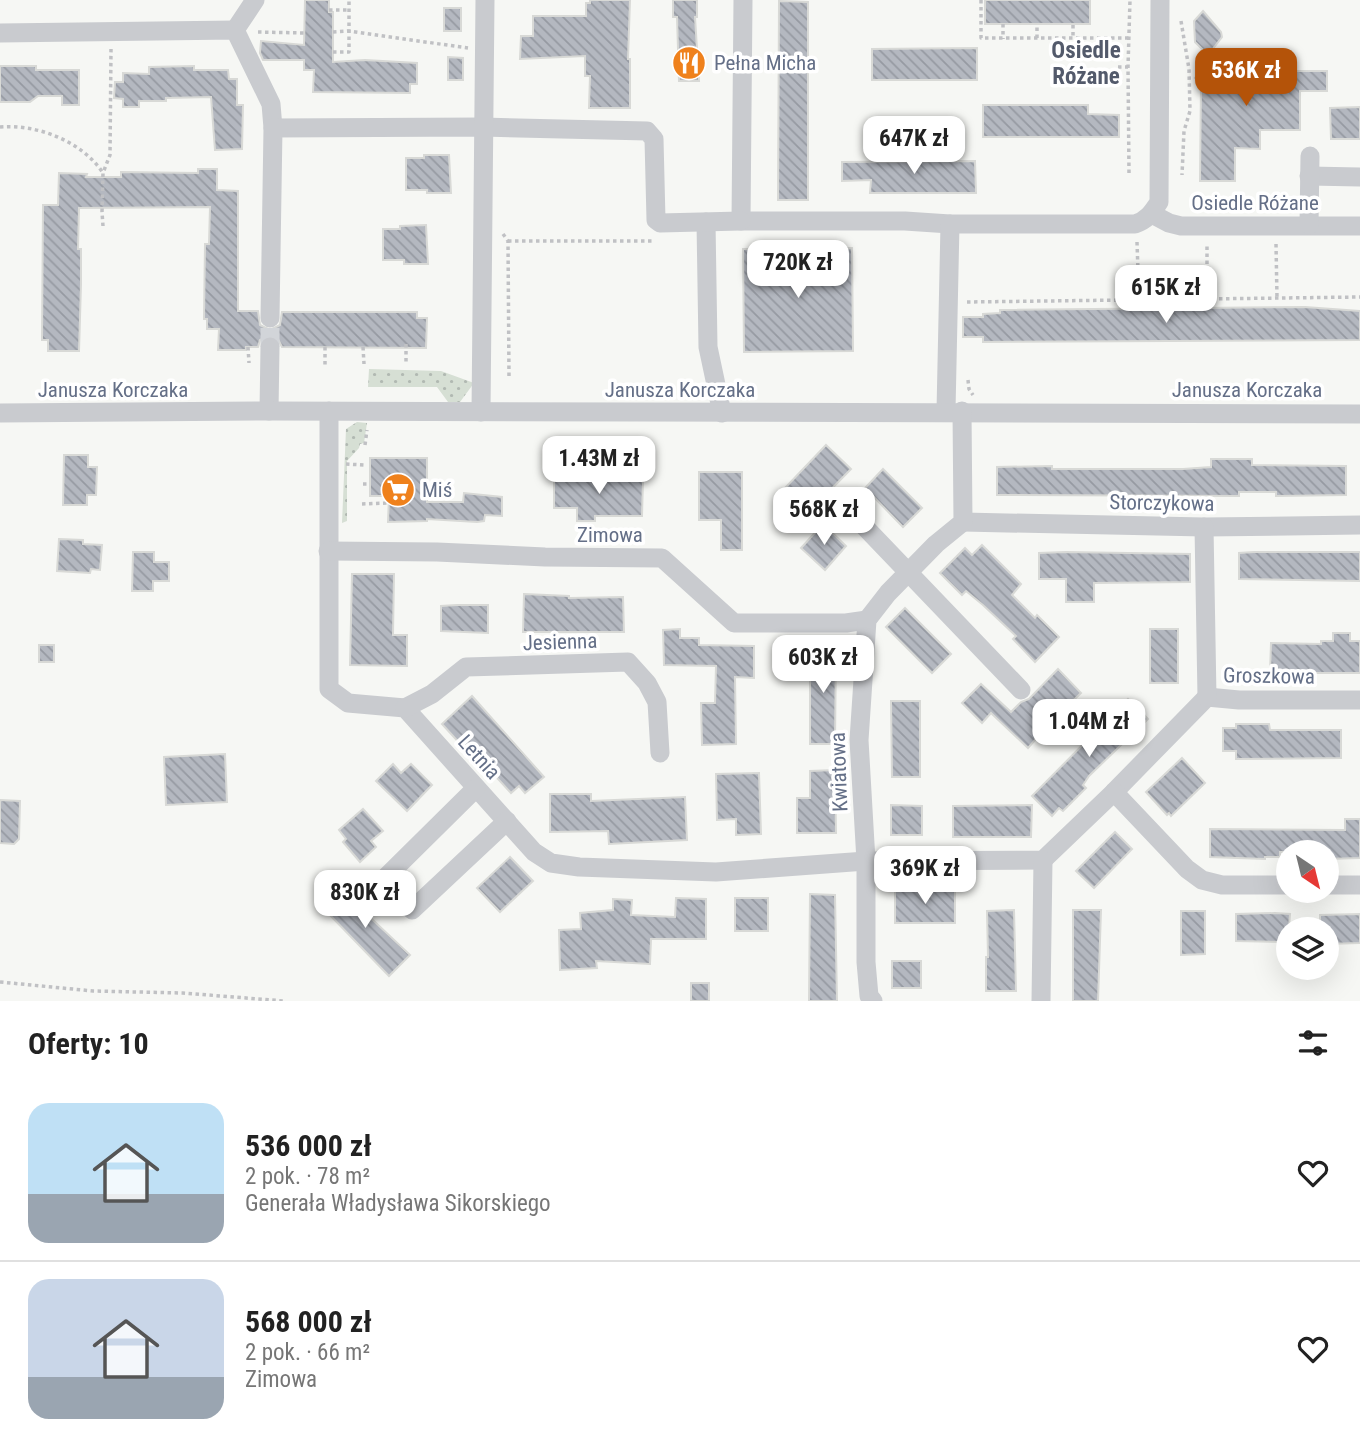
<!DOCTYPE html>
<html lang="pl">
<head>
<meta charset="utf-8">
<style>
  body { margin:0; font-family:"Roboto Condensed",sans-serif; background:#f2f2f2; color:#222; height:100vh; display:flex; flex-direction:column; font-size:26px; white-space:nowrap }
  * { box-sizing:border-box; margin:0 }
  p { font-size:23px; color:#767676 }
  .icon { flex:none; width:38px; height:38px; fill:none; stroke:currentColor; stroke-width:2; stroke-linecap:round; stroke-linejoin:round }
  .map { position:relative; height:1001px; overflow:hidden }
  .side { display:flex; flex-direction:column; background:#fff; flex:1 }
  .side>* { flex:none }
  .needle { width:46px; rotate:145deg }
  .buttons { position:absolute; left:1276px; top:840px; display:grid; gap:14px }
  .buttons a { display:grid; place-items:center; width:63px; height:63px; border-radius:50%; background:#fff; box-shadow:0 7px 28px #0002; font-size:35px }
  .price { position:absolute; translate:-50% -60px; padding:0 16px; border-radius:14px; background:#fff; color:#222; font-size:23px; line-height:46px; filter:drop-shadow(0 2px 4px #0008) }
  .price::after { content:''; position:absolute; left:50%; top:42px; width:21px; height:16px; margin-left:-10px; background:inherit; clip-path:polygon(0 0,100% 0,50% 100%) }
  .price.selected { background:#b45309; color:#fff }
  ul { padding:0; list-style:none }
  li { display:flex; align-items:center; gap:21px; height:175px; padding:0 28px }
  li+li { border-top:2px solid #e0e0e0 }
  li span { display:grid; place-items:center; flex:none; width:196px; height:140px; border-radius:21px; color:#555 }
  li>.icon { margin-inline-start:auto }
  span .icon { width:84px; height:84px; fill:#fffc; stroke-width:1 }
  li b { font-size:30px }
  h2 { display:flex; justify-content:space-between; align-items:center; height:84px; padding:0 28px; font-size:30px }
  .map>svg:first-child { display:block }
  .grass { fill:url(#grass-dots) }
  .building { fill:url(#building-back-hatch); stroke:#d8d9d6; stroke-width:2 }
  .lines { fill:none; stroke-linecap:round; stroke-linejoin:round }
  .minor-tunnel { stroke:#d2d5d9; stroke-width:19; stroke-dasharray:19 10; stroke-linecap:butt }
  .path { stroke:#c0c1c4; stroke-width:3.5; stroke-dasharray:3.5 3.5; stroke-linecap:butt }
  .minor { stroke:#c9cbcf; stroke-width:19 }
  .labels { text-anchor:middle; stroke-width:7; stroke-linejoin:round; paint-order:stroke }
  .poi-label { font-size:21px; fill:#646f87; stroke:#fff; text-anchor:start }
  .street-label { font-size:21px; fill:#646f87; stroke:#fff }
  .neighbourhood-label { font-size:23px; font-weight:bold; fill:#535a6b; stroke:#fff }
</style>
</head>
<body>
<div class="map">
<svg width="1360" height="1001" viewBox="0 0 1360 1001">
  <defs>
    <pattern id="grass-dots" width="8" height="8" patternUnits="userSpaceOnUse" patternTransform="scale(1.75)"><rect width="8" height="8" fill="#d6dfd4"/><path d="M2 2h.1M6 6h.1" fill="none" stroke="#b1b9b2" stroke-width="1.8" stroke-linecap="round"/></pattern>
    <pattern id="building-back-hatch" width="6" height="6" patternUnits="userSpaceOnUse" patternTransform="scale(1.75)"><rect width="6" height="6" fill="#b4b8c0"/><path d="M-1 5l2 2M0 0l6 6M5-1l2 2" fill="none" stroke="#969aa2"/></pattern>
  </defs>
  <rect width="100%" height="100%" fill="#f6f7f4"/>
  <g class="grass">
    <polygon points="369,369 441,371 474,383 460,402 448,402 437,387 368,387"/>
    <polygon points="357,422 367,423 364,443 360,444 359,448 347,461 347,521 342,523 346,429"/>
  </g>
  <g class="building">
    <polygon points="305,0 329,0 329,12 333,12 333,62 365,60 417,63 417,84 410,84 410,93 313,92 314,70 304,70 304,60 263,60 260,53 261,41 304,45"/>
    <polygon points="590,0 630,0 628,59 630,59 630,108 589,108 590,76 585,76 585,56 520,59 521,36 533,36 533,16 586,16 586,3 590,3"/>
    <polygon points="673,0 697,0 697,17 695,17 699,81 679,81 677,17 673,17"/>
    <rect x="985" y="0" width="105" height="24"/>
    <polygon points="779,1 808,2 808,200 778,200"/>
    <rect x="444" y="8" width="17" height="23"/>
    <polygon points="1203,11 1221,32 1222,37 1208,55 1195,42 1194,21"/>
    <polygon points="977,48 977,80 872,80 872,49"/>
    <polygon points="1265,53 1276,71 1327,71 1327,91 1300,91 1300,130 1260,130 1260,149 1235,148 1235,181 1200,181 1201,83 1195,78 1200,73 1199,64 1204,58 1241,57 1258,64"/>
    <polygon points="448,57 463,58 463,80 448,80"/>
    <polygon points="0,66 36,66 36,70 79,70 79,105 62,105 62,96 38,96 30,102 0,102"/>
    <polygon points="194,66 194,70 228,70 229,79 237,79 237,105 243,105 242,149 215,150 211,97 166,98 166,101 139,101 139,107 123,107 123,99 114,98 115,82 123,82 123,73 149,74 149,67"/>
    <polygon points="983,105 1088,105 1088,114 1119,115 1119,137 983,137"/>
    <polygon points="1360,107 1360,139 1331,139 1330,108"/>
    <polygon points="424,155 449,155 451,193 427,193 427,190 406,190 406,158 424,158"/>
    <polygon points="975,161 976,193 870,193 871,180 842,181 842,162"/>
    <polygon points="198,169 217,169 217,190 238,191 238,311 258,311 260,325 270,330 280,325 282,312 417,312 417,318 427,318 426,348 282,347 277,337 270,335 260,340 258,347 246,347 246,350 218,350 219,329 207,329 207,319 204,319 205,244 209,244 210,207 79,208 78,249 81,249 81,284 79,351 48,351 48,340 42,340 43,205 58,205 59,173 87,174 86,177 121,177 121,172 198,173"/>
    <polygon points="426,225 428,264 404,264 404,260 383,260 383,229 400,229 400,226"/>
    <polygon points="852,248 853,351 744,352 743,249"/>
    <polygon points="1305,307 1360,311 1360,340 983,342 983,337 963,337 963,317 983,317 983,314 1000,313 1000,310"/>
    <polygon points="826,445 851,469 808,513 784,489"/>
    <polygon points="64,455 88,455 88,467 97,467 96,495 87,495 87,505 63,505"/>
    <polygon points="370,458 427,458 427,502 463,502 464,493 502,497 502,516 485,515 484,521 477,522 427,519 427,521 388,522 389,496 370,496"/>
    <polygon points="1211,459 1252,459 1252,465 1346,466 1346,495 1276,496 1276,492 1239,492 1239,496 997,495 997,467 1052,466 1052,469 1183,469 1211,467"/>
    <polygon points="883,469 922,508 903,527 865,488"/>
    <polygon points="699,472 742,472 742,550 721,550 721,520 699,520"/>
    <polygon points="563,474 595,475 596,479 643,480 642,516 595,516 595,521 577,521 577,508 554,508 554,479 563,479"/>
    <polygon points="823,524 846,546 825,570 801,548"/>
    <polygon points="59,539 83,540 83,544 102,545 100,570 91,569 90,573 57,571"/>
    <polygon points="982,545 1021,584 1012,595 1035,618 1037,615 1059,637 1035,662 1013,639 1016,636 983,605 966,591 962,595 940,573 965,548 972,555"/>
    <polygon points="133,552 154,552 154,562 169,562 169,581 153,581 153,591 132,591"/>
    <polygon points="1066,552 1190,554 1190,582 1094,583 1094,602 1066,602 1066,579 1039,579 1039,553"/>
    <polygon points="1254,552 1360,552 1360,581 1239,579 1239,553"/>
    <polygon points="352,574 394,574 393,635 407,635 407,666 350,665"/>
    <polygon points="524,594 569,596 569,598 623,597 624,632 523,632"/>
    <polygon points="457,605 488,605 488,633 441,631 441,606"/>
    <polygon points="905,608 951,654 932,673 886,627"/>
    <polygon points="680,629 680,638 699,638 699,645 754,646 754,678 735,677 736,744 702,745 701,703 715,703 716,666 664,665 663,630"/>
    <rect x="1150" y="629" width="28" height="54"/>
    <polygon points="1333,633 1350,633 1350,641 1360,641 1360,673 1270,673 1271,643 1321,644 1321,641 1333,641"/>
    <rect x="39" y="645" width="15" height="17"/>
    <polygon points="810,647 836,647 835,744 810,744"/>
    <polygon points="1058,669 1081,693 1050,723 1028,748 991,713 982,723 962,703 981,684 1011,712 1021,702 1029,699"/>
    <polygon points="472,696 544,777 525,793 519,786 511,793 467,745 464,748 442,724"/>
    <polygon points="1128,699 1148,719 1089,776 1083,785 1086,788 1063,811 1059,808 1052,816 1032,796"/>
    <polygon points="891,701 920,701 920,777 892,777"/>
    <polygon points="1236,724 1269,724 1270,730 1341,730 1341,758 1236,759 1236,751 1223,751 1223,728 1236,728"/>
    <polygon points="225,754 227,802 166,805 164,757"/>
    <polygon points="1182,758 1205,783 1171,816 1169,813 1167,815 1146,792"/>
    <polygon points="393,764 401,773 411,764 432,785 407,811 376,781"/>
    <polygon points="835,770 836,833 797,833 797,798 810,798 810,771"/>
    <polygon points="759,773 761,834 736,835 736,819 717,820 716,774"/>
    <polygon points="550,794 591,794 591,801 685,797 687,840 609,844 608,831 550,832"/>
    <polygon points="0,800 20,801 19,839 14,844 0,843"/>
    <polygon points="891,805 922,806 922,835 891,835"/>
    <polygon points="1032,805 1031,837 953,837 953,806"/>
    <polygon points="363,809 383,831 371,841 376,847 360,862 343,842 346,839 339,830"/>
    <polygon points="1345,819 1360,819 1360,858 1326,859 1326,852 1280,852 1280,857 1265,857 1265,859 1210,857 1210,829 1345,830"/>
    <polygon points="1115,832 1132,849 1094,888 1076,871"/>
    <polygon points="510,857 533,881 500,912 477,888"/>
    <polygon points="339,882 361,905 359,907 410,955 389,976 325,910 331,904 324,897"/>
    <polygon points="895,889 955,890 955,923 895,923"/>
    <polygon points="810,894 835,895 837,1001 809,1001"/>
    <polygon points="676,898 706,899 706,939 651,939 650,964 596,961 597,968 560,970 559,930 581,929 580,913 613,910 613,899 632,900 631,915 675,917"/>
    <rect x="735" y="898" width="33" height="33"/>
    <polygon points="1014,910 1016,991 986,991 986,957 988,957 987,911"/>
    <polygon points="1073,910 1101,910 1098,1001 1073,1001"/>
    <polygon points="1181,911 1205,911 1205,954 1181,955"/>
    <polygon points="1275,913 1290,914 1288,942 1236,941 1236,914"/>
    <polygon points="1360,914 1360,943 1326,944 1326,929 1320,929 1320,915"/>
    <rect x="892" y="961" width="29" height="27"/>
    <rect x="691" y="983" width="18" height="18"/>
  </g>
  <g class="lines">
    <polyline class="minor-tunnel" points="270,347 270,318"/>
    <g class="path">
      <polyline points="981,0 981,38 1129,38"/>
      <polyline points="329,10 349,10"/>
      <polyline points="1181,21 1189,69 1190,111 1184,131 1182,175"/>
      <polyline points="1003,24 1003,39"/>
      <polyline points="1073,25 1073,38"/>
      <polyline points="258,32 304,33"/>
      <polyline points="333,32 348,31 468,48"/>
      <polyline points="1037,38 1037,24"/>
      <polyline points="333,52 349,52 349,0"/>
      <polyline points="1118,67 1128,67"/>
      <path d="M 0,127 C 37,124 82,141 103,173"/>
      <polyline points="1129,173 1128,67 1130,0"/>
      <polyline points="1195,203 1293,201"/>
      <polyline points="103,226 102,212 103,173 110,155 111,49"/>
      <polyline points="503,234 508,241 509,376"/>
      <polyline points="508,241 652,241"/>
      <polyline points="1137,242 1139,300"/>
      <polyline points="1276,244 1277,298"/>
      <polyline points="1207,299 1207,245"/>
      <polyline points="967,302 1360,297"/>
      <polyline points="406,344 406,364"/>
      <polyline points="248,347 249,363"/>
      <polyline points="325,347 325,365"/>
      <polyline points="363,347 364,364"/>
      <polyline points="968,380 969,389 973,395"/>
      <polyline points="1254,393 1302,393"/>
      <polyline points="365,445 367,430"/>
      <polyline points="346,464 364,465"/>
      <polyline points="363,484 370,484"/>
      <polyline points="362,504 389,503"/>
      <polyline points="0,982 93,991 183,993 284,1001"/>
    </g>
    <g class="minor">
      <polyline points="743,0 741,221 905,221 950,224"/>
      <polyline points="235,30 255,0"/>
      <polyline points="0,33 235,30 271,104 273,128"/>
      <polyline points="1309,176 1360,177"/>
      <polyline points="1152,214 1169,223 1181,226 1360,226"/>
      <polyline points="706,222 708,347 722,413"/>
      <polyline points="1309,225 1310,156"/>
      <polyline points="270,318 273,128 482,127 647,131 654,139 656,220 660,223 741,221"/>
      <polyline points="269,411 270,347"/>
      <polyline points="329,411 329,689 348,703 405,708 534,852 551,863 579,867 716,872 866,861 1043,860 1114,792 1207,697 1239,700 1360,700"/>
      <path d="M 946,411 L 950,224 L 1135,224 C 1147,220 1152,213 1159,202 L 1160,0"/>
      <polyline points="481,412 485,0"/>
      <polyline points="0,413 269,411 1360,414"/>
      <polyline points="963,522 1204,527 1360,525"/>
      <polyline points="861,523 1021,690"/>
      <polyline points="1204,527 1207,697"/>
      <polyline points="328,551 437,552 545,557 662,558 734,623 846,623 867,620"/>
      <polyline points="405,708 432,694 466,667 628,662 647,683 657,702 660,753"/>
      <polyline points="476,788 383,880 412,910 507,821"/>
      <polyline points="1114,792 1187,869 1202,880 1222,885 1288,885"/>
      <polyline points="1326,885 1360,885"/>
      <polyline points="873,1001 869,996 866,962 866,861 859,740 867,620 888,593 936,544 963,522 962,411"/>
      <polyline points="1041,1001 1043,860"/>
    </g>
  </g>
  <defs>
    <g id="restaurant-disc" transform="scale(1.75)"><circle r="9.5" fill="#ef811c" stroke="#fff"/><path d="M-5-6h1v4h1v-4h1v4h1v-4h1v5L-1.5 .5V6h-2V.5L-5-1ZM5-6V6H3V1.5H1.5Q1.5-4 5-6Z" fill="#fff"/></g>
    <g id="supermarket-disc" transform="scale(1.75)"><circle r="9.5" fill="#ef811c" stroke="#fff"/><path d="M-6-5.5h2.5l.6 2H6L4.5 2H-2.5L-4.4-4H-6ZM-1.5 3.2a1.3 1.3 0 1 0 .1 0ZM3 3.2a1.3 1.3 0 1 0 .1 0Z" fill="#fff"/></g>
  </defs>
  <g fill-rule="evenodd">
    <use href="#restaurant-disc" x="689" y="63"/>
    <use href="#supermarket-disc" x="398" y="490"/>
  </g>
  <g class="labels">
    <g class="poi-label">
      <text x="714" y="70">Pełna Micha</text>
      <text x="422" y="497">Miś</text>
    </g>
    <g class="street-label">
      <text x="1255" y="210">Osiedle Różane</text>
      <text x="113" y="397">Janusza Korczaka</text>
      <text x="680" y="397">Janusza Korczaka</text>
      <text x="1247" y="397">Janusza Korczaka</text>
      <text transform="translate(1162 503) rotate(1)" y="7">Storczykowa</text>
      <text x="610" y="542">Zimowa</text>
      <text transform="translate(560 642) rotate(-2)" y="7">Jesienna</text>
      <text transform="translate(1269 676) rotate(1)" y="7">Groszkowa</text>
      <text transform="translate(479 757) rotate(48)" y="7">Letnia</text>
      <text transform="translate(839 772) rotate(-92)" y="7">Kwiatowa</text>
    </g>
    <g class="neighbourhood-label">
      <text x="1086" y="58">Osiedle<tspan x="1086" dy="26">Różane</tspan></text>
    </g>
  </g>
</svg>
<div class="buttons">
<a><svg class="needle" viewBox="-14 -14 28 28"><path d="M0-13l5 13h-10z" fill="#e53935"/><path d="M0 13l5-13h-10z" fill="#767676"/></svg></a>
<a><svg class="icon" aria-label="layers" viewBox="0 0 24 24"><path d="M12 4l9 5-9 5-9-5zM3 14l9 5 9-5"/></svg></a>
</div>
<b class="price selected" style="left:1246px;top:108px">536K zł</b>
<b class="price" style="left:914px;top:176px">647K zł</b>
<b class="price" style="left:798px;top:300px">720K zł</b>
<b class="price" style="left:1166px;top:325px">615K zł</b>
<b class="price" style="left:599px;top:496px">1.43M zł</b>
<b class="price" style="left:824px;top:547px">568K zł</b>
<b class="price" style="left:823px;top:695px">603K zł</b>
<b class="price" style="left:1089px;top:759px">1.04M zł</b>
<b class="price" style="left:925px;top:906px">369K zł</b>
<b class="price" style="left:365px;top:930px">830K zł</b>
</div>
<section class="side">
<h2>Oferty: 10<svg class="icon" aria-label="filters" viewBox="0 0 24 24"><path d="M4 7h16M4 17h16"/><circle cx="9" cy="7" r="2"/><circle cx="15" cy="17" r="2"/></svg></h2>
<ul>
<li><span style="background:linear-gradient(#bfe0f5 65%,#9aa5b1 0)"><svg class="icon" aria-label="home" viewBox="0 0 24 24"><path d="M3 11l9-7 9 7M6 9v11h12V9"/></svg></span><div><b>536 000 zł</b><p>2 pok. · 78 m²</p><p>Generała Władysława Sikorskiego</p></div><svg class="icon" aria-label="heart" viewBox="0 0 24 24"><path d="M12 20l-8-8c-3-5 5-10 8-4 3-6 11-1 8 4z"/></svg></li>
<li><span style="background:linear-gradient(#c9d6e8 70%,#9aa5b1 0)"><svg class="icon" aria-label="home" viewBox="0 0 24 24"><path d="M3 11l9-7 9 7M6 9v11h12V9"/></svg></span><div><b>568 000 zł</b><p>2 pok. · 66 m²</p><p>Zimowa</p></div><svg class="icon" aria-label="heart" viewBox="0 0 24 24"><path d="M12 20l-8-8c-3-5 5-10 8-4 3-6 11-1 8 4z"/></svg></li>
</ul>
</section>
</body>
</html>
